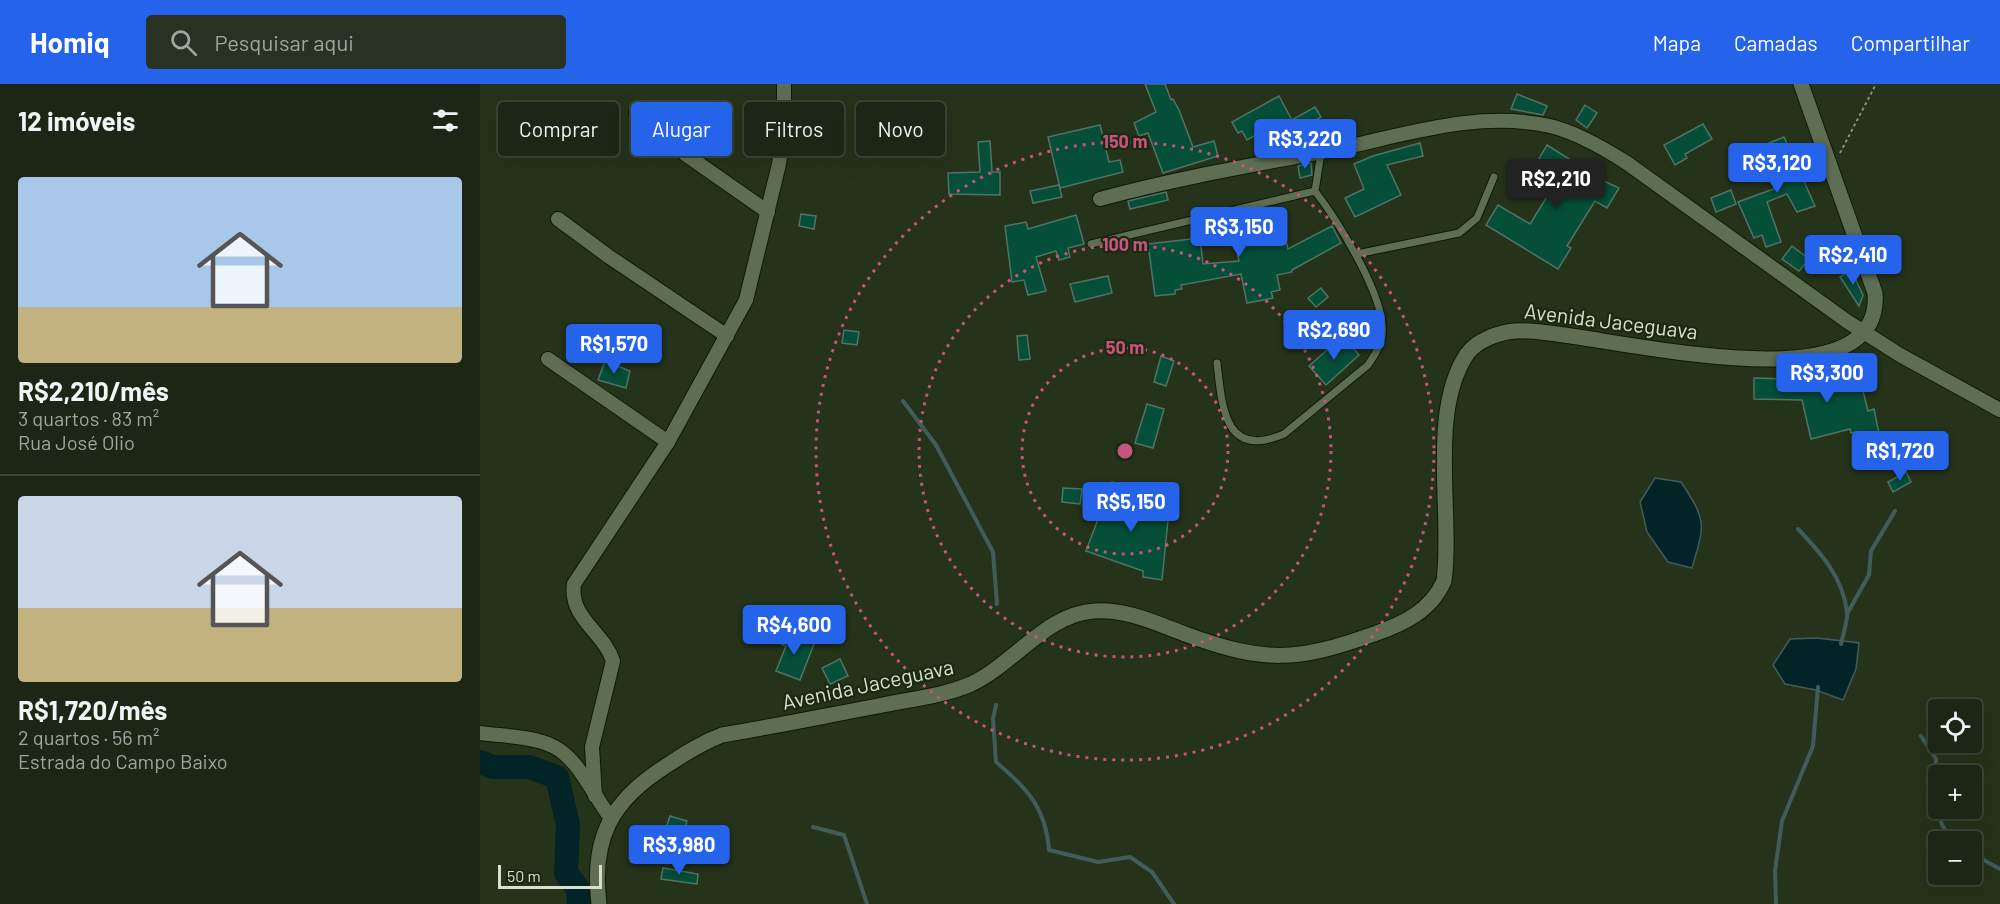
<!DOCTYPE html>
<html lang="pt">
<head>
<meta charset="utf-8">
<style>
  body { margin:0; font-family:Barlow,sans-serif; background:#293222; color:#f1f3f6; height:100vh; display:flex; flex-direction:column; font-size:22px; white-space:nowrap }
  * { box-sizing:border-box; margin:0 }
  p { font-size:20px; color:#a0a5a0 }
  .icon { flex:none; width:33px; height:33px; fill:none; stroke:currentColor; stroke-width:2; stroke-linecap:round; stroke-linejoin:round }
  .map { position:relative; flex:1; overflow:hidden }
  .drawer { display:flex; flex-direction:column; background:#1c2614; width:480px }
  .drawer>* { flex:none }
  .guide { position:absolute; left:18px; top:18px; width:570px; height:54px; display:flex; gap:12px }
  .controls { position:absolute; left:1448px; top:615px; display:grid; gap:12px }
  .controls a { display:grid; place-items:center; width:54px; height:54px; border-radius:6px; background:#1c2614; box-shadow:0 6px 24px #0002,0 0 0 2px #3a4334; font-size:30px }
  .scale { position:absolute; left:18px; bottom:15px; width:104px; box-sizing:border-box; padding-left:6px; border:3px solid #d7e0d1; border-top:0; font-size:16px; line-height:21px; white-space:nowrap; color:#d7e0d1; -webkit-text-stroke:4px #1b2910; paint-order:stroke }
  .price { position:absolute; translate:-50% -51px; padding:0 14px; border-radius:6px; background:#2563eb; color:#fff; font-size:20px; line-height:39px; filter:drop-shadow(0 2px 3px #0008) }
  .price::after { content:''; position:absolute; left:50%; top:36px; width:18px; height:14px; margin-left:-9px; background:inherit; clip-path:polygon(0 0,100% 0,50% 100%) }
  .price.selected { background:#222; color:#fff }
  ul { padding:0; list-style:none }
  li { display:grid; align-content:center; gap:12px; height:318px; padding:0 18px }
  li+li { border-top:2px solid #3a4334 }
  li span { display:grid; place-items:center; height:186px; border-radius:6px; color:#555 }
  li>.icon { margin-inline-start:auto }
  span .icon { width:108px; height:108px; fill:#fffc; stroke-width:1 }
  li b { font-size:26px }
  h2 { display:flex; justify-content:space-between; align-items:center; height:72px; padding:0 18px; font-size:26px }
  .tag { padding:0 21px; border-radius:6px; background:#1c2614; box-shadow:0 6px 24px #0002,0 0 0 2px #3a4334; font-size:21px; line-height:54px }
  .tag.selected { background:#2563eb; color:#fff }
  header { display:flex; align-items:center; gap:36px; box-sizing:border-box; height:84px; padding:0 30px; background:#2563eb; color:#fff }
  header strong { font-size:28px }
  nav { display:flex; gap:33px; margin-inline-start:auto; font-size:21px }
  .search { width:420px; height:54px; background:#293222; display:flex; align-items:center; gap:15px; box-sizing:border-box; padding:0 21px; border-radius:6px; color:#a0a5a0; font-size:22px }
  main { display:flex; flex:1; min-height:0 }
  .map>svg:first-child { display:block }
  .water { fill:#022426; stroke:#425c59; stroke-width:1.5 }
  .lines { fill:none; stroke-linecap:round; stroke-linejoin:round }
  .stream { stroke:#425c59; stroke-width:4 }
  .river { stroke:#022426; stroke-width:24 }
  .building { fill:#054f39; stroke:#517365; stroke-width:1.5 }
  .lane-casing { stroke:#0e1a04; stroke-width:9 }
  .street-casing { stroke:#0e1a04; stroke-width:16 }
  .secondary-casing { stroke:#0e1a04; stroke-width:17 }
  .path { stroke:#86917e; stroke-width:2; stroke-dasharray:3 3; stroke-linecap:butt }
  .lane { stroke:#5e6e53; stroke-width:7 }
  .street { stroke:#5e6e53; stroke-width:14 }
  .secondary { stroke:#5e6e53; stroke-width:15 }
  .ring { fill:none; stroke:#c8547e; stroke-width:3; stroke-dasharray:3 6 }
  .labels { text-anchor:middle; stroke-width:4.5; stroke-linejoin:round; paint-order:stroke }
  .street-label { font-size:21px; fill:#d7e0d1; stroke:#1b2910 }
  .centre { fill:#c8547e; stroke:#1b2910; stroke-width:3 }
  .ring-label { font-size:18px; text-anchor:middle; font-weight:bold; fill:#c8547e; stroke:#1b2910; stroke-width:4.5; stroke-linejoin:round; paint-order:stroke }
</style>
</head>
<body>
<header>
<strong>Homiq</strong>
<div class="search"><svg class="icon" aria-label="search" viewBox="0 0 24 24"><circle cx="10" cy="10" r="6"/><path d="M15 15l6 6"/></svg>Pesquisar aqui</div>
<nav><a>Mapa</a><a>Camadas</a><a>Compartilhar</a></nav>
</header>
<main>
<section class="drawer">
<h2>12 imóveis<svg class="icon" aria-label="filters" viewBox="0 0 24 24"><path d="M4 7h16M4 17h16"/><circle cx="9" cy="7" r="2"/><circle cx="15" cy="17" r="2"/></svg></h2>
<ul>
<li><span style="background:linear-gradient(#a9c7e8 70%,#c2b280 0)"><svg class="icon" aria-label="home" viewBox="0 0 24 24"><path d="M3 11l9-7 9 7M6 9v11h12V9"/></svg></span><div><b>R$2,210/mês</b><p>3 quartos · 83 m²</p><p>Rua José Olio</p></div></li>
<li><span style="background:linear-gradient(#c9d6e8 60%,#c2b280 0)"><svg class="icon" aria-label="home" viewBox="0 0 24 24"><path d="M3 11l9-7 9 7M6 9v11h12V9"/></svg></span><div><b>R$1,720/mês</b><p>2 quartos · 56 m²</p><p>Estrada do Campo Baixo</p></div></li>
</ul>
</section>
<div class="map">
<svg width="1520" height="820" viewBox="0 0 1520 820">
  <rect width="100%" height="100%" fill="#25331a"/>
  <g class="water">
    <path d="M 1175,394 L 1201,398 C 1227,437 1225,440 1212,484 L 1188,478 L 1167,448 L 1160,418 Z"/>
    <polygon points="1337,554 1379,559 1376,585 1363,616 1336,606 1305,600 1293,581 1310,555"/>
  </g>
  <g class="lines">
    <g class="stream">
      <polyline points="423,317 456,361 513,468 517,520"/>
      <path d="M 1318,445 C 1340,468 1363,493 1367,528 C 1368,537 1363,550 1361,560"/>
      <polyline points="1368,528 1389,491 1391,467 1415,427"/>
      <path d="M 516,621 L 513,635 L 516,678 C 547,704 566,724 569,766 L 618,778 L 650,773 L 672,788 L 694,820"/>
      <polyline points="1441,652 1456,675 1454,716 1462,741 1473,758"/>
      <polyline points="333,743 364,751 387,820"/>
      <polyline points="1491,769 1520,785"/>
      <polyline points="1296,820 1295,787 1302,737 1333,662 1338,603"/>
    </g>
    <polyline class="river" points="0,678 13,683 49,683 77,693 88,741 86,789 98,805 99,820"/>
  </g>
  <g class="building">
    <polygon points="665,0 685,0 691,16 693,15 699,26 713,63 734,57 738,72 683,89 668,49 659,52 654,39 676,28"/>
    <polygon points="1037,10 1067,22 1063,31 1031,25"/>
    <polygon points="799,12 812,36 835,23 841,33 797,57 790,43 767,56 762,47 758,49 752,38"/>
    <polygon points="1105,21 1117,29 1107,44 1096,36"/>
    <polygon points="1223,40 1232,55 1205,70 1207,74 1195,81 1184,61"/>
    <polygon points="620,41 629,78 640,76 643,88 580,104 568,53"/>
    <polygon points="1304,53 1335,122 1317,128 1307,110 1287,118 1301,158 1286,163 1282,151 1274,154 1258,118 1296,104 1291,93 1296,91 1288,70 1291,69 1287,60"/>
    <polygon points="510,57 512,88 520,88 520,111 469,110 468,89 500,88 498,58"/>
    <polygon points="940,59 943,72 907,81 921,111 875,133 865,114 884,105 874,80 893,72"/>
    <polygon points="1067,61 1122,96 1139,104 1127,124 1115,117 1087,162 1091,164 1078,185 1006,141 1018,121 1050,140 1078,95 1055,81"/>
    <polygon points="831,79 832,91 820,94 818,82"/>
    <polygon points="579,101 582,113 553,119 550,107"/>
    <polygon points="1251,106 1256,120 1236,128 1231,114"/>
    <polygon points="686,108 688,116 650,125 648,117"/>
    <polygon points="798,125 808,165 852,142 861,159 812,186 812,188 797,191 800,206 791,208 793,214 767,219 761,190 701,201 702,205 695,206 695,210 675,212 668,160 720,154 723,180 759,177 754,154 761,153 757,133"/>
    <polygon points="321,130 336,132 334,145 319,142"/>
    <polygon points="596,131 604,160 588,164 590,173 579,176 576,167 556,173 566,207 548,211 544,196 532,198 525,142 546,138 548,145"/>
    <polygon points="1312,162 1329,175 1319,187 1302,175"/>
    <polygon points="1371,186 1383,211 1379,222 1360,193"/>
    <polygon points="628,192 632,209 595,218 590,200"/>
    <polygon points="841,204 848,213 836,223 828,214"/>
    <polygon points="364,246 379,248 377,261 362,259"/>
    <polygon points="547,251 550,275 539,276 537,252"/>
    <polygon points="863,252 879,271 846,301 829,282"/>
    <polygon points="681,272 694,277 686,302 674,298"/>
    <polygon points="125,277 150,287 146,304 118,296"/>
    <polygon points="1377,283 1388,327 1394,325 1401,359 1380,364 1376,348 1371,349 1370,345 1331,355 1322,316 1274,315 1274,294 1312,295 1312,300"/>
    <polygon points="667,320 684,325 673,364 655,359"/>
    <polygon points="1426,388 1431,398 1413,408 1408,398"/>
    <polygon points="632,398 646,402 643,414 689,426 682,496 663,493 663,487 606,467"/>
    <polygon points="583,404 602,405 600,420 582,418"/>
    <polygon points="303,548 334,560 320,596 296,587 306,562 299,559"/>
    <polygon points="360,575 368,592 350,600 342,584"/>
    <polygon points="190,732 207,737 203,751 185,747"/>
    <polygon points="183,784 218,790 217,800 181,795"/>
  </g>
  <g class="lines">
    <g class="lane-casing">
      <g id="lane">
        <polyline points="611,160 835,107"/>
        <polyline points="877,170 979,149 997,134 1014,93"/>
        <path d="M 737,279 C 742,322 744,376 804,350 L 888,281 C 894,272 900,263 902,252 C 908,216 857,136 835,107 L 841,69"/>
      </g>
    </g>
    <g class="street-casing">
      <g id="street">
        <polyline points="156,29 205,70 288,128"/>
        <path d="M 620,115 C 693,95 767,82 842,68 C 917,54 993,25 1070,42 C 1096,48 1125,65 1147,79 L 1368,238 L 1420,271 L 1520,326"/>
        <polyline points="78,135 128,172 247,252"/>
        <polyline points="68,275 188,358"/>
        <path d="M 0,649 C 22,652 47,652 68,660 C 98,671 112,710 130,733"/>
        <path d="M 115,712 L 112,663 L 133,577 C 123,547 89,534 94,500 L 188,358 L 266,216 L 299,80 L 304,45 L 304,0"/>
      </g>
    </g>
    <g class="secondary-casing">
      <path id="secondary" d="M 119,820 C 111,754 131,717 186,682 C 204,670 221,659 242,651 C 296,642 349,631 403,621 C 432,615 463,612 491,600 C 534,580 566,530 614,527 C 647,525 675,539 705,550 C 784,579 816,578 894,550 C 923,540 951,527 964,497 C 973,430 948,328 987,270 C 997,256 1020,248 1035,247 C 1100,242 1405,334 1395,209 L 1321,0"/>
    </g>
    <polyline class="path" points="1360,69 1396,0"/>
    <use href="#lane" class="lane"/>
    <use href="#street" class="street"/>
    <use href="#secondary" class="secondary"/>
  </g>
  <g class="ring">
    <circle cx="645" cy="367" r="103"/>
    <circle cx="645" cy="367" r="206"/>
    <circle cx="645" cy="367" r="309"/>
  </g>
  <g class="labels">
    <g class="street-label">
      <text transform="translate(1131 238) rotate(7)" y="7">Avenida Jaceguava</text>
      <text transform="translate(388 601) rotate(-12)" y="7">Avenida Jaceguava</text>
    </g>
  </g>
  <circle cx="645" cy="367" r="9" class="centre"/>
  <g class="ring-label">
    <text x="645" y="64">150 m</text>
    <text x="645" y="167">100 m</text>
    <text x="645" y="270">50 m</text>
  </g>
</svg>
<div class="controls">
<a><svg class="icon" aria-label="locate" viewBox="0 0 24 24"><circle cx="12" cy="12" r="6"/><path d="M12 2v4M12 18v4M2 12h4M18 12h4"/></svg></a>
<a>+</a>
<a>−</a>
</div>
<div class="scale">50 m</div>
<b class="price" style="left:825px;top:86px">R$3,220</b>
<b class="price" style="left:1297px;top:110px">R$3,120</b>
<b class="price selected" style="left:1076px;top:126px">R$2,210</b>
<b class="price" style="left:759px;top:174px">R$3,150</b>
<b class="price" style="left:1373px;top:202px">R$2,410</b>
<b class="price" style="left:854px;top:277px">R$2,690</b>
<b class="price" style="left:134px;top:291px">R$1,570</b>
<b class="price" style="left:1347px;top:320px">R$3,300</b>
<b class="price" style="left:1420px;top:398px">R$1,720</b>
<b class="price" style="left:651px;top:449px">R$5,150</b>
<b class="price" style="left:314px;top:572px">R$4,600</b>
<b class="price" style="left:199px;top:792px">R$3,980</b>
<div class="guide">
<a class="tag">Comprar</a>
<a class="tag selected">Alugar</a>
<a class="tag">Filtros</a>
<a class="tag">Novo</a>
</div>
</div>
</main>
</body>
</html>
